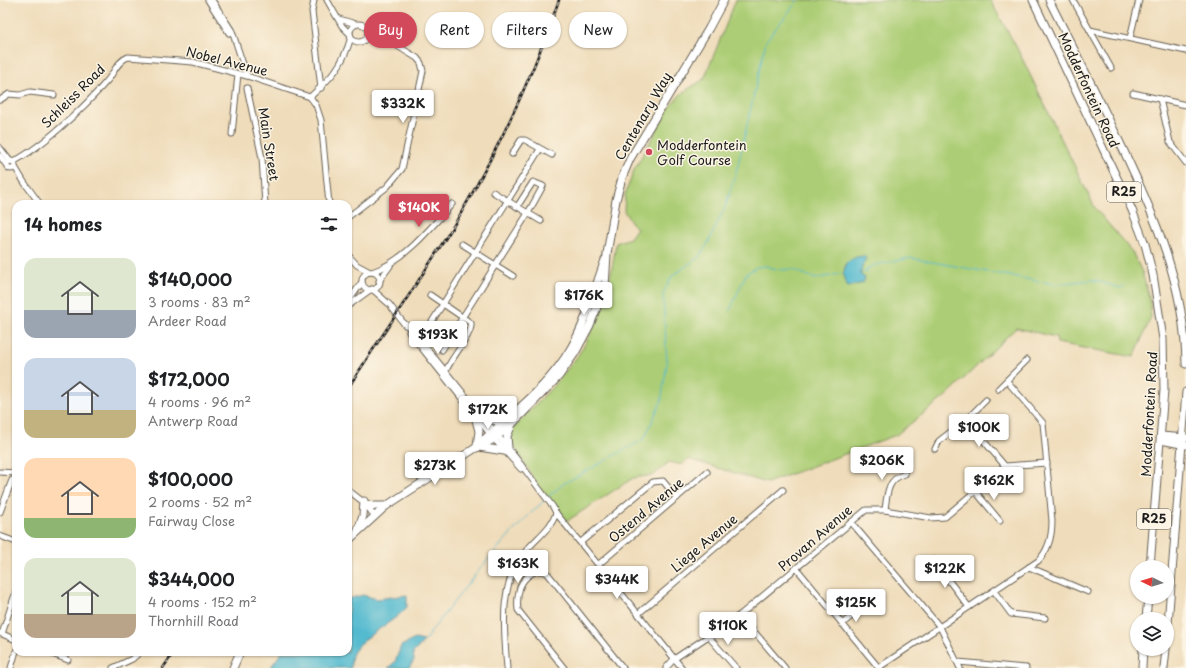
<!DOCTYPE html>
<html lang="en">
<head>
<meta charset="utf-8">
<style>
  body { margin:0; font-family:"Playpen Sans",sans-serif; background:#f2f2f2; color:#202124; height:100vh; display:flex; flex-direction:column; font-size:15px; white-space:nowrap }
  * { box-sizing:border-box; margin:0 }
  p { font-size:13px; color:#757577 }
  .icon { flex:none; width:22px; height:22px; fill:none; stroke:currentColor; stroke-width:2; stroke-linecap:round; stroke-linejoin:round }
  .map { position:relative; flex:1; overflow:hidden }
  .side { position:absolute; left:12px; top:200px; width:340px; height:456px; display:flex; flex-direction:column; background:#fff; border-radius:12px; box-shadow:0 1px 3px #0004 }
  .side>* { flex:none }
  .banner { position:absolute; left:364px; top:12px; width:380px; height:36px; display:flex; gap:8px }
  .needle { width:26px; rotate:275deg }
  .buttons { position:absolute; left:1130px; top:560px; display:grid; gap:8px }
  .buttons a { display:grid; place-items:center; width:44px; height:44px; border-radius:50%; background:#fff; box-shadow:0 1px 3px #0004; font-size:20px }
  .price { position:absolute; translate:-50% -34px; padding:0 9px; border-radius:4px; background:#fff; color:#222; font-size:13px; line-height:26px; filter:drop-shadow(0 1px 2px #0008) }
  .price::after { content:''; position:absolute; left:50%; top:24px; width:12px; height:9px; margin-left:-6px; background:inherit; clip-path:polygon(0 0,100% 0,50% 100%) }
  .price.on { background:#d1495b; color:#fff }
  ul { padding:0; list-style:none }
  li { display:flex; align-items:center; gap:12px; height:100px; padding:0 12px }
  li span { display:grid; place-items:center; flex:none; width:112px; height:80px; border-radius:12px; color:#555 }
  li>.icon { margin-inline-start:auto }
  span .icon { width:48px; height:48px; fill:#fffc; stroke-width:1 }
  li b { font-size:17px }
  h2 { display:flex; justify-content:space-between; align-items:center; height:48px; padding:0 12px; font-size:17px }
  .pill { padding:0 14px; border-radius:18px; background:#fff; box-shadow:0 1px 3px #0004; font-size:14px; line-height:36px }
  .pill.on { background:#d1495b; color:#fff }
  .map>svg:first-child { display:block }
  .green { fill:#accd75; stroke:#647448 }
  .water { fill:#51b9cf; stroke:#366a76 }
  .lines { fill:none; stroke-linecap:round; stroke-linejoin:round }
  .stream { stroke:#51b9cf; stroke-width:1 }
  .minor-casing { stroke:#665f53; stroke-width:7 }
  .major-casing { stroke:#665f53; stroke-width:9 }
  .minor { stroke:#fff; stroke-width:5 }
  .major { stroke:#fff; stroke-width:7 }
  .rail-casing { stroke:#1c1c1c; stroke-width:2.5 }
  .rail { stroke:#fcf5e5; stroke-width:1; stroke-dasharray:3; stroke-linecap:butt }
  .poi-dot { fill:#d1495b; stroke:#fcf5e5; stroke-width:1.5 }
  .labels { text-anchor:middle; stroke-width:3; stroke-linejoin:round; paint-order:stroke }
  .shield { fill:#fcf5e5; stroke:#5f5d58; stroke-width:1 }
  .shield-label { font-size:12px; font-weight:bold; fill:#1c1c1c }
  .street-label { font-size:13px; fill:#1c1c1c; stroke:#fcf5e5 }
  .poi-label { font-size:13px; fill:#1c1c1c; stroke:#fcf5e5; text-anchor:start }
</style>
</head>
<body>
<div class="map">
<svg width="1186" height="668" viewBox="0 0 1186 668">
  <rect width="100%" height="100%" fill="#fcf5e5"/>
  <filter id="ink" filterUnits="userSpaceOnUse"><feTurbulence type="fractalNoise" baseFrequency=".025" numOctaves="2"/><feDisplacementMap in="SourceGraphic" scale="8" xChannelSelector="R" yChannelSelector="G"/><feConvolveMatrix kernelMatrix="1 2 1 2 8 2 1 2 1" color-interpolation-filters="sRGB"/></filter>
  <filter id="wash" filterUnits="userSpaceOnUse"><feTurbulence type="fractalNoise" baseFrequency=".012" numOctaves="4" result="noise"/><feDisplacementMap in="SourceGraphic" scale="16" xChannelSelector="R" yChannelSelector="G"/><feGaussianBlur stdDeviation="0.9" result="paint"/><feColorMatrix in="noise" values="0 0 0 0 0 0 0 0 0 0 0 0 0 0 0 0 0 1.4 0 .05"/><feComposite in="paint" operator="in"/></filter>
  <g filter="url(#wash)">
    <rect width="100%" height="100%" fill="#efdcba"/>
    <path class="green" d="M 736,0 L 990,0 L 1017,48 L 1095,208 L 1132,252 L 1142,272 L 1150,301 L 1151,317 L 1134,357 L 1057,343 L 1056,337 L 1016,328 L 946,396 L 896,435 L 767,483 L 688,459 L 682,465 L 669,462 L 654,475 L 633,478 L 567,521 L 537,484 L 511,441 L 510,436 L 513,428 C 530,410 549,392 565,372 C 596,337 610,289 616,243 L 630,238 L 637,228 L 632,224 L 624,211 L 625,195 L 634,170 L 671,105 L 682,93 L 704,79 Z"/>
    <g class="water">
      <polygon points="864,256 866,258 861,269 861,275 865,278 863,283 848,287 843,276 846,263 856,257"/>
      <path d="M 363,595 L 377,599 L 407,595 L 407,607 C 393,624 362,635 352,655 C 351,659 351,664 351,668 L 270,668 L 282,652 L 348,652 L 348,599 Z"/>
      <polygon points="415,639 424,641 413,653 414,660 409,668 388,668 395,662 401,646"/>
    </g>
    <g class="lines">
      <g class="stream">
        <polyline points="860,269 866,273 868,268 875,265 910,258 1055,284 1093,280 1120,288 1124,286"/>
        <polyline points="730,310 746,274 757,267 766,266 780,270 793,269 815,279 844,273"/>
        <polyline points="548,497 563,484 644,439 661,402 667,363 663,294 672,276 699,257 708,243 726,205 738,165 766,41 798,0"/>
        <path d="M 424,641 C 462,591 499,541 546,499"/>
      </g>
    </g>
  </g>
  <g filter="url(#ink)">
    <g class="lines">
      <g class="minor-casing">
        <g id="minor">
          <polyline points="208,0 229,33"/>
          <polyline points="212,0 232,31 247,76"/>
          <polyline points="314,0 312,11 321,88"/>
          <polyline points="327,0 342,26 350,34"/>
          <polyline points="1073,0 1111,68"/>
          <polyline points="339,19 356,24"/>
          <circle cx="359" cy="33" r="9"/>
          <polyline points="1090,30 1186,51"/>
          <polyline points="1130,38 1139,0"/>
          <polyline points="247,88 262,158 265,204"/>
          <polyline points="1133,93 1186,105"/>
          <polyline points="310,97 316,105 321,120 329,204"/>
          <path d="M 310,97 C 331,78 343,66 351,37"/>
          <polyline points="1160,99 1170,142 1186,163"/>
          <polyline points="0,100 9,94 20,95 30,92 54,95"/>
          <polyline points="232,134 238,74"/>
          <polyline points="0,148 10,161"/>
          <polyline points="512,154 521,140 525,140 552,155"/>
          <polyline points="0,156 7,166"/>
          <circle cx="11" cy="165" r="4"/>
          <path d="M 13,162 C 43,146 83,109 106,82 C 113,75 117,61 128,57 L 193,62 L 247,76 L 310,97"/>
          <polyline points="15,167 24,182 40,204"/>
          <polyline points="493,192 541,221"/>
          <polyline points="348,217 387,187 402,169 423,71 421,63 417,58 365,26"/>
          <polyline points="462,244 513,276"/>
          <polyline points="348,255 357,265 370,272"/>
          <path d="M 372,272 C 403,262 431,228 452,204"/>
          <circle cx="371" cy="281" r="9"/>
          <polyline points="379,281 390,266"/>
          <polyline points="372,289 389,304 405,325"/>
          <path d="M 430,295 L 471,323 C 473,335 450,358 445,373"/>
          <polyline points="348,302 362,282"/>
          <polyline points="348,306 370,290"/>
          <polyline points="404,323 411,329 516,458 553,507 556,513 682,668"/>
          <polyline points="409,332 494,439 521,469"/>
          <polyline points="423,336 540,149"/>
          <polyline points="442,350 528,213 543,186 533,182 517,207"/>
          <polyline points="998,389 1027,360"/>
          <polyline points="966,420 1005,466"/>
          <polyline points="935,449 939,441 966,420 986,400"/>
          <polyline points="0,472 16,473"/>
          <polyline points="348,490 366,504 374,516"/>
          <polyline points="975,491 1000,521"/>
          <path d="M 885,510 C 887,494 887,479 905,474"/>
          <polyline points="0,512 12,480 16,480"/>
          <polyline points="851,522 940,627 960,668"/>
          <polyline points="0,536 16,542"/>
          <polyline points="581,542 653,482 663,481 677,498"/>
          <polyline points="933,560 969,607"/>
          <polyline points="599,564 707,472"/>
          <polyline points="1029,567 1088,592"/>
          <polyline points="797,569 879,668"/>
          <polyline points="994,591 1011,614 1045,618"/>
          <polyline points="639,613 783,490"/>
          <polyline points="740,615 785,668"/>
          <polyline points="842,624 859,610 867,609"/>
          <polyline points="0,633 16,640"/>
          <polyline points="2,634 16,591"/>
          <polyline points="708,636 736,668"/>
          <polyline points="47,652 68,660"/>
          <polyline points="958,662 1026,668"/>
          <polyline points="11,668 16,651"/>
          <polyline points="113,668 132,659 140,652"/>
          <path d="M 507,668 C 504,630 498,582 526,551 C 535,539 552,528 556,513"/>
          <path d="M 564,668 L 518,610 C 517,603 518,594 520,587 C 524,577 538,565 548,574 L 623,668"/>
          <polyline points="666,668 674,659 740,615 866,510 885,510 931,518 945,517 1005,466 1047,463"/>
          <path d="M 878,668 L 1038,561 C 1049,550 1052,536 1052,521 L 1043,423 L 1007,381"/>
        </g>
      </g>
      <g class="major-casing">
        <g id="major">
          <polyline points="1033,0 1132,210 1145,244 1153,275 1163,339 1164,390 1150,567"/>
          <path d="M 1049,0 C 1073,48 1098,96 1121,145 C 1154,214 1185,285 1186,364"/>
          <polyline points="475,416 479,431 477,446"/>
          <polyline points="482,417 495,421 507,419"/>
          <polyline points="1161,436 1186,438"/>
          <polyline points="1161,440 1186,445"/>
          <path d="M 478,445 C 511,414 548,388 571,348 C 587,320 594,290 605,260"/>
          <polyline points="479,447 504,451"/>
          <polyline points="508,448 507,436 511,427"/>
          <polyline points="366,504 373,506 386,506"/>
          <polyline points="358,530 363,516 364,501"/>
          <polyline points="348,541 386,506 474,449 494,439 513,423 559,376 575,353 590,325 605,287 607,254 616,200 622,178 630,159 709,28 724,0"/>
          <polyline points="1146,619 1148,597"/>
          <polyline points="1167,637 1186,392"/>
          <polyline points="233,668 240,652"/>
          <polyline points="1142,668 1143,649"/>
          <polyline points="1164,668 1166,649"/>
        </g>
      </g>
      <use href="#minor" class="minor"/>
      <use href="#major" class="major"/>
      <g class="rail-casing">
        <g id="rail">
          <path d="M 348,388 C 384,332 422,277 457,220 C 498,150 533,76 559,0"/>
          <polyline points="163,668 174,652"/>
        </g>
      </g>
      <use href="#rail" class="rail"/>
    </g>
  </g>
  <circle class="poi-dot" cx="649" cy="152" r="4"/>
  <g class="labels">
    <g class="shield">
      <rect x="1107" y="182" width="34" height="20" rx="3"/>
      <rect x="1137" y="509" width="34" height="20" rx="3"/>
    </g>
    <g class="shield-label">
      <text x="1124" y="196">R25</text>
      <text x="1154" y="523">R25</text>
    </g>
    <g class="street-label">
      <text transform="translate(227 61) rotate(14)" y="5">Nobel Avenue</text>
      <text transform="translate(1089 90) rotate(65)" y="5">Modderfontein Road</text>
      <text transform="translate(73 96) rotate(-45)" y="5">Schleiss Road</text>
      <text transform="translate(643 116) rotate(-60)" y="5">Centenary Way</text>
      <text transform="translate(269 144) rotate(81)" y="5">Main Street</text>
      <text transform="translate(1149 414) rotate(-87)" y="5">Modderfontein Road</text>
      <text transform="translate(646 510) rotate(-40)" y="5">Ostend Avenue</text>
      <text transform="translate(815 538) rotate(-41)" y="5">Provan Avenue</text>
      <text transform="translate(704 543) rotate(-40)" y="5">Liege Avenue</text>
    </g>
    <g class="poi-label">
      <text x="657" y="150">Modderfontein<tspan x="657" dy="15">Golf Course</tspan></text>
    </g>
  </g>
</svg>
<div class="buttons">
<a><svg class="needle" viewBox="-14 -14 28 28"><path d="M0-13l5 13h-10z" fill="#e53935"/><path d="M0 13l5-13h-10z" fill="#757577"/></svg></a>
<a><svg class="icon" aria-label="layers" viewBox="0 0 24 24"><path d="M12 4l9 5-9 5-9-5zM3 14l9 5 9-5"/></svg></a>
</div>
<b class="price" style="left:403px;top:124px">$332K</b>
<b class="price on" style="left:419px;top:228px">$140K</b>
<b class="price" style="left:584px;top:316px">$176K</b>
<b class="price" style="left:438px;top:355px">$193K</b>
<b class="price" style="left:488px;top:430px">$172K</b>
<b class="price" style="left:979px;top:448px">$100K</b>
<b class="price" style="left:882px;top:481px">$206K</b>
<b class="price" style="left:435px;top:486px">$273K</b>
<b class="price" style="left:994px;top:501px">$162K</b>
<b class="price" style="left:518px;top:584px">$163K</b>
<b class="price" style="left:945px;top:589px">$122K</b>
<b class="price" style="left:617px;top:600px">$344K</b>
<b class="price" style="left:856px;top:623px">$125K</b>
<b class="price" style="left:728px;top:646px">$110K</b>
<div class="banner">
<a class="pill on">Buy</a>
<a class="pill">Rent</a>
<a class="pill">Filters</a>
<a class="pill">New</a>
</div>
<section class="side">
<h2>14 homes<svg class="icon" aria-label="filters" viewBox="0 0 24 24"><path d="M4 7h16M4 17h16"/><circle cx="9" cy="7" r="2"/><circle cx="15" cy="17" r="2"/></svg></h2>
<ul>
<li><span style="background:linear-gradient(#dfe7d0 65%,#9aa5b1 0)"><svg class="icon" aria-label="home" viewBox="0 0 24 24"><path d="M3 11l9-7 9 7M6 9v11h12V9"/></svg></span><div><b>$140,000</b><p>3 rooms · 83 m²</p><p>Ardeer Road</p></div></li>
<li><span style="background:linear-gradient(#c9d6e8 65%,#c2b280 0)"><svg class="icon" aria-label="home" viewBox="0 0 24 24"><path d="M3 11l9-7 9 7M6 9v11h12V9"/></svg></span><div><b>$172,000</b><p>4 rooms · 96 m²</p><p>Antwerp Road</p></div></li>
<li><span style="background:linear-gradient(#ffd9b3 75%,#8fb573 0)"><svg class="icon" aria-label="home" viewBox="0 0 24 24"><path d="M3 11l9-7 9 7M6 9v11h12V9"/></svg></span><div><b>$100,000</b><p>2 rooms · 52 m²</p><p>Fairway Close</p></div></li>
<li><span style="background:linear-gradient(#dfe7d0 70%,#b9a48a 0)"><svg class="icon" aria-label="home" viewBox="0 0 24 24"><path d="M3 11l9-7 9 7M6 9v11h12V9"/></svg></span><div><b>$344,000</b><p>4 rooms · 152 m²</p><p>Thornhill Road</p></div></li>
</ul>
</section>
</div>
</body>
</html>
